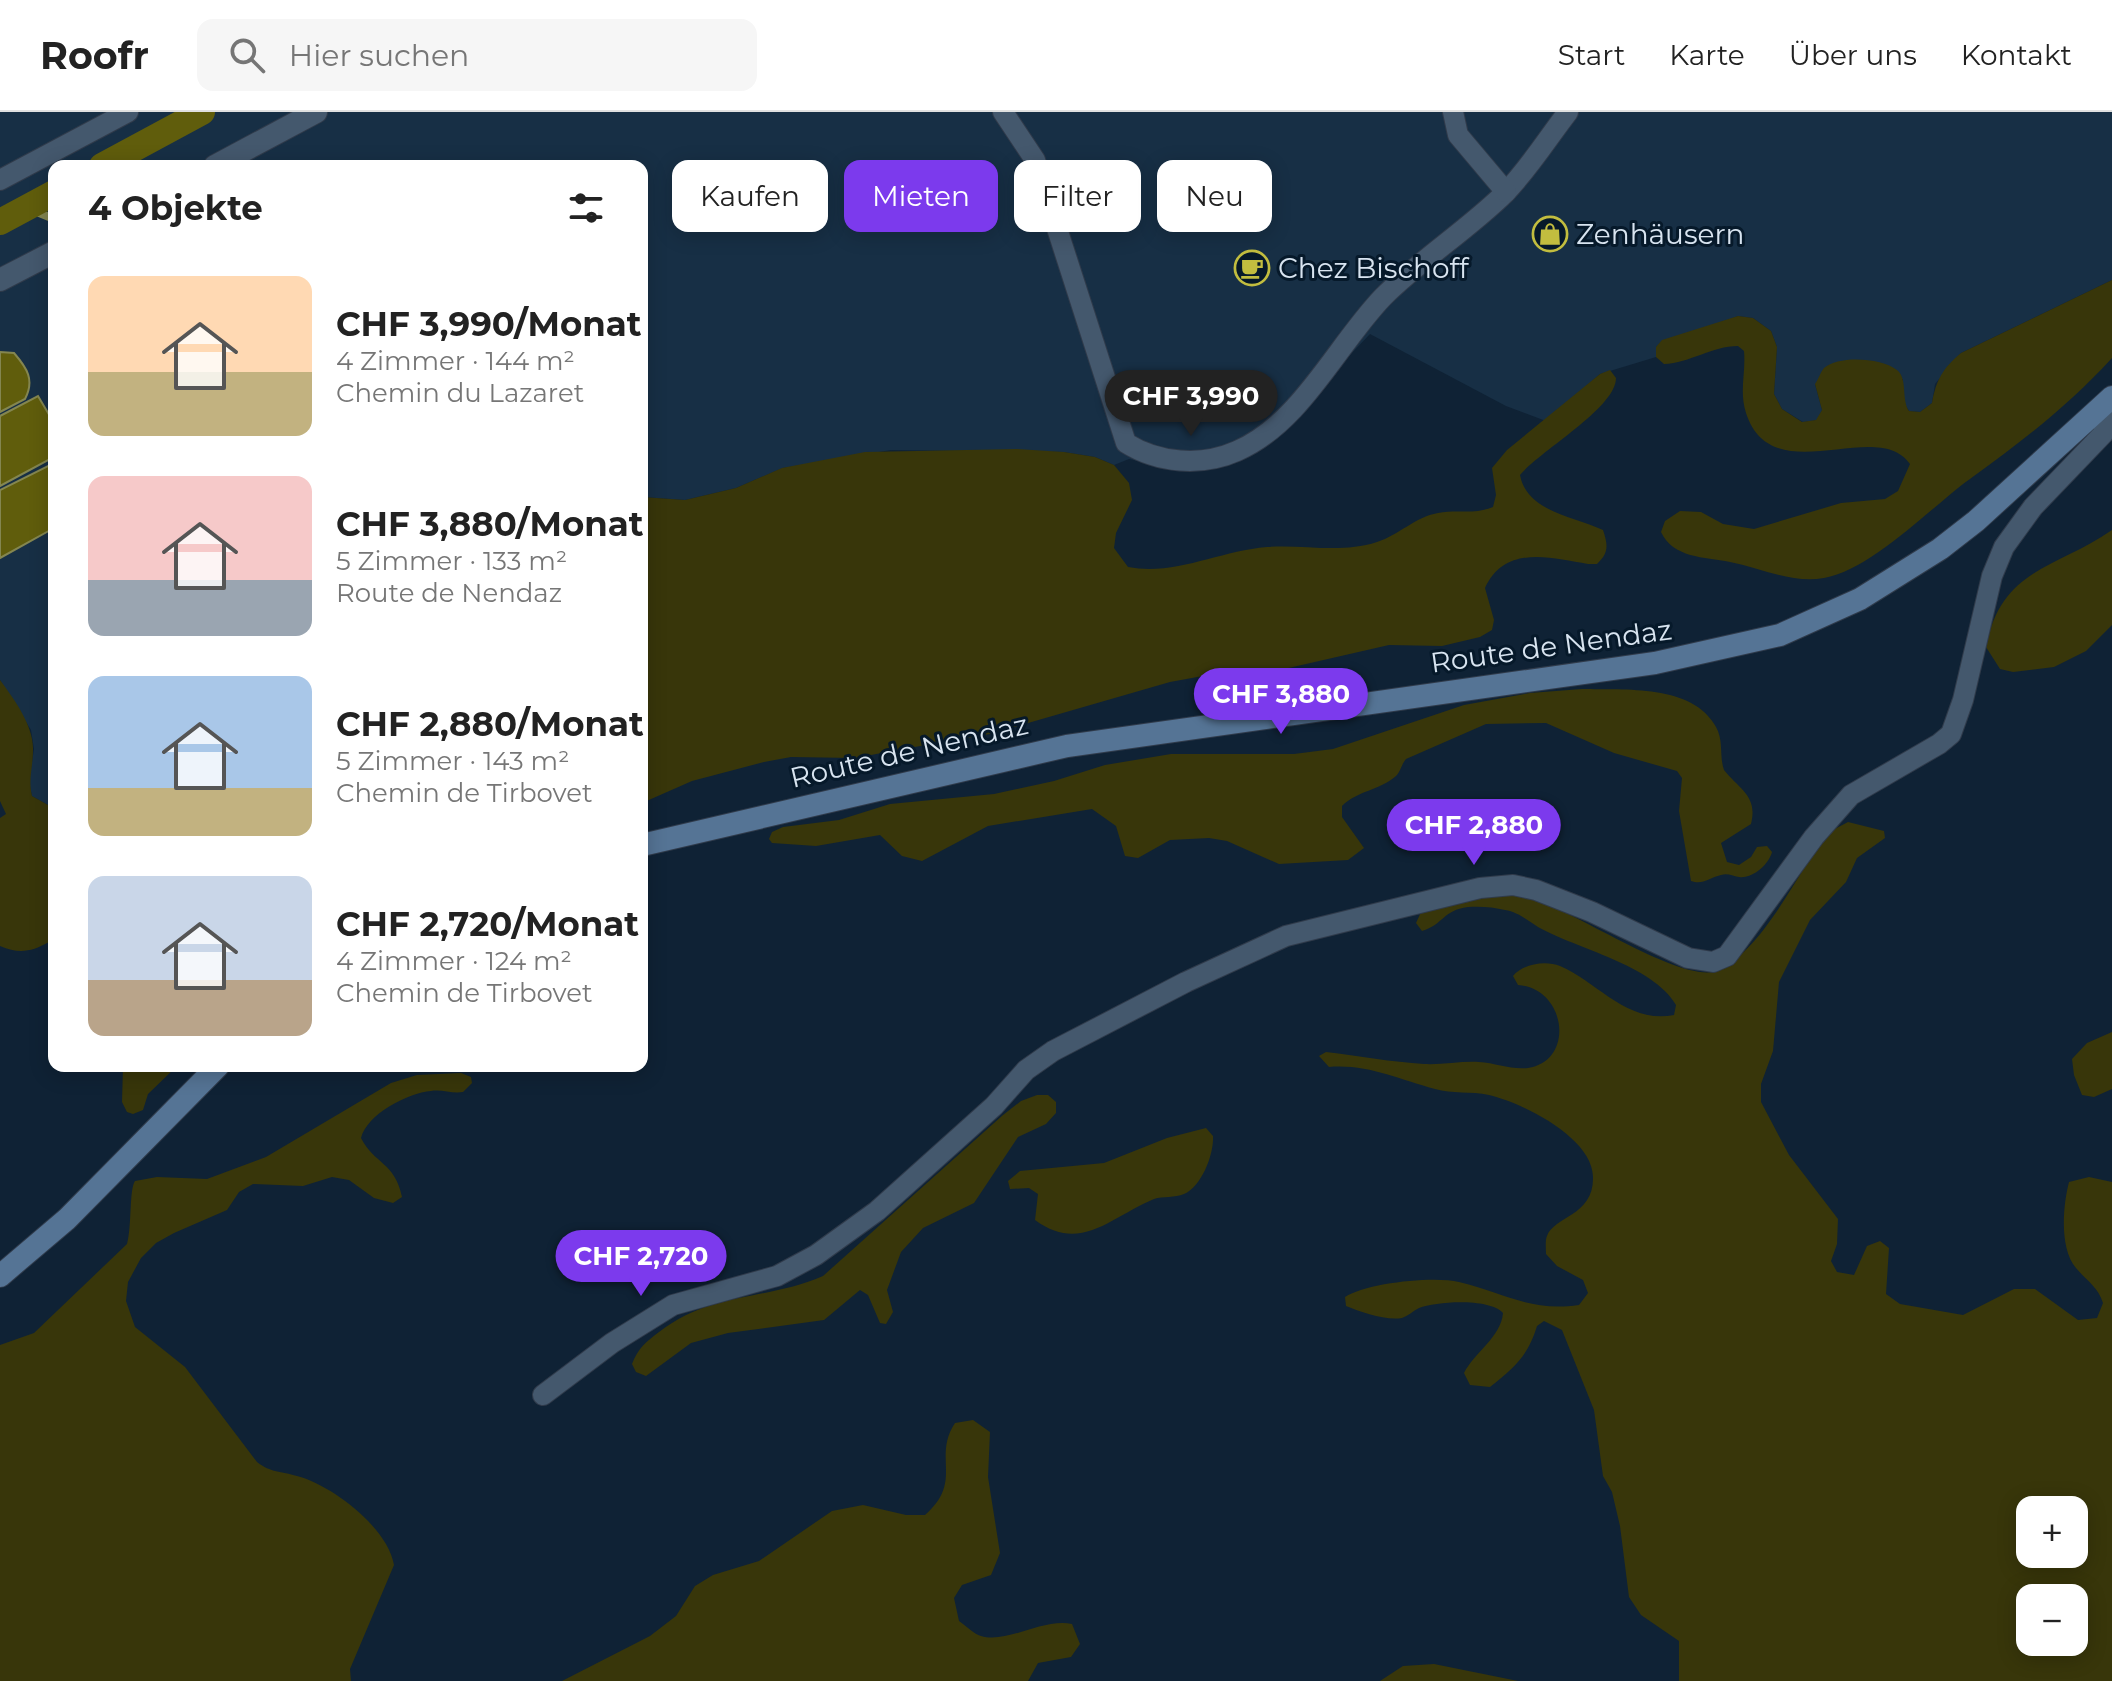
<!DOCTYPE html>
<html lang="de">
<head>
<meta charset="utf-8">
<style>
  body { margin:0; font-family:Montserrat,sans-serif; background:#f6f6f6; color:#222; height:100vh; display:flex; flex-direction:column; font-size:30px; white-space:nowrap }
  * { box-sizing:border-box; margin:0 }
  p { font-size:26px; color:#767676 }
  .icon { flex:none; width:44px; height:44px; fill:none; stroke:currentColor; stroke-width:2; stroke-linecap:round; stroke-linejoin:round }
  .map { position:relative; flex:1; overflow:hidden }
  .drawer { position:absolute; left:48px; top:48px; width:600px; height:912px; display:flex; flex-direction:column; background:#fff; border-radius:16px; box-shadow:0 4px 20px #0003 }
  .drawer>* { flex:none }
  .top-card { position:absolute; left:672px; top:48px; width:760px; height:72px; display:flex; gap:16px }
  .controls { position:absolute; left:2016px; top:1384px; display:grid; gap:16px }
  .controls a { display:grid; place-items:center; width:72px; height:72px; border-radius:16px; background:#fff; box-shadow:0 4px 20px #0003; font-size:40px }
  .price { position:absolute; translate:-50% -68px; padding:0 18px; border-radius:28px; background:#7c3aed; color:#fff; font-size:26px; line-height:52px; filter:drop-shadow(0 2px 4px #0008) }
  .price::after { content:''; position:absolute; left:50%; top:48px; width:24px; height:18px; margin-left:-12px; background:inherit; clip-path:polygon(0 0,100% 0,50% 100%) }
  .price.on { background:#222; color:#fff }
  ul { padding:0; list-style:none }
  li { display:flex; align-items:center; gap:24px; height:200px; padding:0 40px }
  li span { display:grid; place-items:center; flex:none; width:224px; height:160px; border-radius:16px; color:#555 }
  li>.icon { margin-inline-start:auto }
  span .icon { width:96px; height:96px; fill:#fffc; stroke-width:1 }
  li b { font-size:34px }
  h2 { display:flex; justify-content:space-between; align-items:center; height:96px; padding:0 40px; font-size:34px }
  .chip { padding:0 28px; border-radius:16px; background:#fff; box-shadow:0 4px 20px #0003; font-size:28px; line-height:72px }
  .chip.on { background:#7c3aed; color:#fff }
  header { display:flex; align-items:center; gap:48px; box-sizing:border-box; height:112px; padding:0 40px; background:#fff; border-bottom:2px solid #e0e0e0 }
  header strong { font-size:38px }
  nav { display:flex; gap:44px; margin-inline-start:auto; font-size:28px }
  .search { width:560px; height:72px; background:#f6f6f6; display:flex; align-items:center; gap:20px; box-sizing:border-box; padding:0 28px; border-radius:16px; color:#767676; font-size:30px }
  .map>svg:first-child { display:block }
  .built { fill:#172f45 }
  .green { fill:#38360a; fill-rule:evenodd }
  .water { fill:#605d0c; stroke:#848650; stroke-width:2 }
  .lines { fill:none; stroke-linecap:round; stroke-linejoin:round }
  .stream { stroke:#848650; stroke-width:8 }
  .canal { stroke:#605d0c; stroke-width:26 }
  .minor-casing { stroke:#303b4b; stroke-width:22 }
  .tertiary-casing { stroke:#303b4b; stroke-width:24 }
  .secondary-casing { stroke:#303b4b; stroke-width:24 }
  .minor { stroke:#44586d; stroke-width:20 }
  .tertiary { stroke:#44586d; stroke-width:22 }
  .secondary { stroke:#557495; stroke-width:22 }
  .labels { text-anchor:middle; stroke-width:6; stroke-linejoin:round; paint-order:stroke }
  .poi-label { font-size:28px; fill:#d8e4f0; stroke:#06192a; text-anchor:start }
  .street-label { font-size:28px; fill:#d8e4f0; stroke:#06192a }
</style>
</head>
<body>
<header>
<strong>Roofr</strong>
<div class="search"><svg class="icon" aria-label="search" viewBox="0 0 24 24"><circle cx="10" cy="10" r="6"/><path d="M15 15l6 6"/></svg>Hier suchen</div>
<nav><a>Start</a><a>Karte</a><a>Über uns</a><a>Kontakt</a></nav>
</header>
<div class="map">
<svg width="2112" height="1569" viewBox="0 0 2112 1569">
  <rect width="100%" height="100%" fill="#0f2235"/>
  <polygon class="built" points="0,0 2112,0 2112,168 1961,241 1935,272 1932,291 1920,300 1909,299 1903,289 1903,267 1815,272 1822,298 1817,308 1803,310 1782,297 1774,282 1777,235 1771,219 1753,206 1738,204 1656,235 1656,245 1600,262 1546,309 1506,294 1370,222 1269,328 1177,357 1129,347 1114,353 1095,345 1064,340 891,338 783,356 736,376 685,388 642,385 642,54 54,54 54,691 48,693 32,684 29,670 34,637 31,618 0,568"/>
  <g class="green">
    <path d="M 2112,168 L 2112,246 C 2070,292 2024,328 1974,364 C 1934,392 1872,458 1824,466 C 1793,472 1760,456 1730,450 C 1704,445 1673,446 1661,420 L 1665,409 L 1680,399 L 1701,400 L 1723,412 L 1754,417 L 1841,391 L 1885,387 L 1898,379 L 1910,352 C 1877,304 1772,381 1746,301 C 1739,279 1746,261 1744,239 L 1738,234 C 1712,234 1690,251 1664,252 L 1656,245 L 1656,235 L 1662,228 L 1738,204 L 1753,206 L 1771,219 L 1777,235 L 1774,282 L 1782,297 L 1802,310 L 1816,308 L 1822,298 L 1815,272 C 1818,268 1821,259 1824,256 C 1839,243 1882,246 1897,258 C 1908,267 1901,287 1909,299 L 1920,300 L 1932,291 C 1936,268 1943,256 1961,241 Z"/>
    <path d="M 1610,258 L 1616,266 C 1616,296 1541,338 1520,363 C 1527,400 1573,404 1603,418 C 1608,433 1609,441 1597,452 L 1588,452 C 1549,445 1505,433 1485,476 L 1494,508 L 1492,518 L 1480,525 L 1442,534 L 1389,533 L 1258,563 L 1203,564 L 1170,570 L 990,622 L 903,637 L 855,646 L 791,645 L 764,650 L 692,669 L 642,691 L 642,385 L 685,388 L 736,376 L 782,356 L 865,340 L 1017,337 L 1064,340 L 1095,345 L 1114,353 L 1129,371 L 1132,388 L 1116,421 L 1114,436 L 1128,455 C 1175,464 1219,439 1267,435 C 1304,432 1340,442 1377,430 C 1399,423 1415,405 1438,401 C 1458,397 1474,403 1493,395 L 1496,383 L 1492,356 L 1507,338 L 1600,262 Z"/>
    <path d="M 2112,418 L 2112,513 L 2086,539 L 2054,555 L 2013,560 L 2000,557 L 1986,535 C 2001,456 2056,457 2112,418 Z"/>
    <path d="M 0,568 C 14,587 34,614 33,638 C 33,655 28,667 32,684 L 48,693 L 54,691 L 54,816 L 49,830 C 31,840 19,842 0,834 L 0,706 L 6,702 L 0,689 Z"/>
    <path d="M 1582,577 C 1624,578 1693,572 1716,615 C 1724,629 1719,644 1724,658 C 1740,678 1758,684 1751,712 L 1721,731 L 1727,750 L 1739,753 L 1751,745 L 1757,735 L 1767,734 L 1772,740 C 1769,752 1753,767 1739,765 C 1732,764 1728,761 1721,763 C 1709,766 1703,773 1691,769 L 1679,699 L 1682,666 L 1677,659 L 1614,641 L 1546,611 L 1486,612 L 1406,647 C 1401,653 1401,659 1396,664 C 1380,678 1357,679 1342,694 L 1342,705 L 1364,736 L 1348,748 L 1279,752 L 1227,729 L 1209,726 L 1170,728 L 1138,746 L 1125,744 L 1116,714 L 1092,697 L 988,714 L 922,749 L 902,744 L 880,723 L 816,734 L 772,731 L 769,727 L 772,720 L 783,715 L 839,708 L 890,692 L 994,682 L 1054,669 L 1105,653 L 1171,642 L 1294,642 L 1333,637 L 1464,593 L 1530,581 Z"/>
    <path d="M 1848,710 L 1884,719 L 1885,726 L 1857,746 L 1846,770 L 1810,808 L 1779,870 L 1773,939 L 1761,972 L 1761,990 L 1789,1043 L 1838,1107 L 1837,1132 L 1831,1149 L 1837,1160 L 1854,1163 L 1867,1134 L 1880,1129 L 1889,1136 L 1886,1182 L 1900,1192 L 1963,1203 L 2014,1177 L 2035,1177 L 2078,1208 L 2097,1206 L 2103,1191 C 2098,1175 2087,1169 2076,1156 C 2059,1136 2063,1093 2069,1070 L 2089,1065 L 2112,1070 L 2112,1569 L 1679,1569 L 1679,1529 L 1641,1503 L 1629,1485 L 1620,1414 L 1612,1380 L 1603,1364 L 1594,1298 L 1562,1218 L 1544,1209 L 1537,1214 C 1528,1244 1514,1256 1490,1275 L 1470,1273 L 1464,1261 C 1474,1241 1501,1225 1503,1201 C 1490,1186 1437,1189 1419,1196 C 1413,1199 1408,1204 1402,1206 C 1386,1209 1361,1200 1346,1194 L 1345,1185 C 1367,1171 1433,1164 1459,1170 C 1506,1181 1529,1200 1579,1193 L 1588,1181 L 1583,1168 L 1557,1154 L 1546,1142 C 1546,1137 1545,1128 1547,1124 C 1554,1104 1594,1104 1593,1065 C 1593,1026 1523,991 1489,983 C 1471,979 1452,982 1435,977 C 1397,967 1368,952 1329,955 L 1319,944 L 1326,940 C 1359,944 1392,950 1424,952 C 1442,953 1461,949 1479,950 C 1496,951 1511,958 1528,956 C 1575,949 1567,877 1518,873 L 1513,864 C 1523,852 1545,848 1560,854 C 1599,871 1627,912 1674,903 L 1676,893 C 1653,853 1577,837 1538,815 C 1527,808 1518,800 1505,798 C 1494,795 1479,794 1468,795 C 1443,798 1443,813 1422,819 L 1416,811 L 1422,798 C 1453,790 1485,776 1517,781 C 1563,790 1684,876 1719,858 C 1767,833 1796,761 1829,720 ZM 2030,1398 L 2074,1398 L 2074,1442 L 2030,1442 ZM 2030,1486 L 2074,1486 L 2074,1530 L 2030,1530 Z"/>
    <polygon points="2112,920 2112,977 2094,985 2082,983 2074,963 2072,947 2087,931"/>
    <polygon points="123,954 177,954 148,982 143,998 133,1002 127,1000 122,990"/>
    <path d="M 461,961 L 471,965 L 472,971 L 463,980 C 452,982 442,977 431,979 C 408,981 367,1002 361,1026 C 374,1052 395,1050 402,1085 L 393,1091 L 374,1086 L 349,1068 L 332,1065 L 303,1074 L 253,1072 L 239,1080 L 227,1098 L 174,1121 L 156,1131 L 141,1146 L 128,1170 L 126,1189 L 135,1215 L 185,1255 L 257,1350 C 271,1361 281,1359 297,1364 C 332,1373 388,1416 394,1453 L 350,1557 L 351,1569 L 0,1569 L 0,1233 L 34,1221 L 127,1132 C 132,1114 129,1078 135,1069 L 157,1065 L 207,1067 L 266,1045 L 391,971 L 417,963 Z"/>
    <path d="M 1037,983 L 1048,983 L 1056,990 L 1056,1001 L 1046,1012 L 1018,1025 L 974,1091 L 923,1116 L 901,1140 L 887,1178 L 893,1200 L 886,1212 L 880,1211 L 868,1183 L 860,1178 L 824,1208 L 728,1221 L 691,1231 L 646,1264 L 636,1260 L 632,1252 C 638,1236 646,1230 659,1220 C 713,1179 765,1189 823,1164 L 1003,1003 L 1021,989 Z"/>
    <path d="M 1206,1016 L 1213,1024 C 1214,1042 1202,1074 1184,1082 C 1175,1086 1163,1084 1154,1087 C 1112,1104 1081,1142 1035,1108 L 1038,1082 L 1029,1076 L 1010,1077 L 1008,1069 L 1020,1059 L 1104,1051 L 1167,1026 Z"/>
    <path d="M 973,1308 L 990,1320 L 988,1365 L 1000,1441 L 991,1463 L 962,1473 L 954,1486 L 959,1509 C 965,1513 974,1522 981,1524 C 1007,1532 1042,1506 1072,1512 L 1080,1532 L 1071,1545 L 1038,1551 L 1028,1569 L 562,1569 L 650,1524 L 676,1504 L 695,1474 L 713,1463 L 759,1449 L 832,1399 L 863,1393 L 906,1403 L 925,1403 C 964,1369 932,1346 955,1311 Z"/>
    <polygon points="1434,1552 1518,1569 1380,1569 1403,1554"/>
  </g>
  <g class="water">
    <path d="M 0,240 L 14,241 C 27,256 35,268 25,287 L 0,300 Z"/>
    <polygon points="38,284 54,311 54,345 0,374 0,304"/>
    <polygon points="54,351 54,416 0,446 0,378"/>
  </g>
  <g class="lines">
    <polyline class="stream" points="27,96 54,107"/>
    <g class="canal">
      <polyline points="102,54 202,0"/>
      <polyline points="0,110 54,81"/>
    </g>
    <g class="minor-casing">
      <g id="minor">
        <path d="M 1003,0 L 1035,48 L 1126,331 C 1158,351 1201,355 1237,339 C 1301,311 1336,234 1383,185 C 1420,148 1466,119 1504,82 C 1528,58 1547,27 1568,0"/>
        <polyline points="1453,0 1458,23 1506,80"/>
        <polyline points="0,68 128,0"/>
        <polyline points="543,1283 612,1231 673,1193 777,1164 816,1143 877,1099 994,994 1026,958 1053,939 1186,870 1286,824 1480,776 1513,773 1536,778 1592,800 1688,846 1713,850 1727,844 1814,725 1851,683 1939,632 1951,622 1963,588 1992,464 2004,435 2033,395 2103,322 2106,306 2098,298"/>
      </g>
    </g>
    <g class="tertiary-casing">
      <g id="tertiary">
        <polyline points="215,54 316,0"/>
        <polyline points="0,168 54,140"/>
      </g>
    </g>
    <g class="secondary-casing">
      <g id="secondary">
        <polyline points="642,733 1067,634 1655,551 1780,523 1860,487 1940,437 1976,409 2112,285"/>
        <polyline points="0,1164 67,1107 218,954"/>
      </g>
    </g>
    <use href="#minor" class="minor"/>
    <use href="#tertiary" class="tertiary"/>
    <use href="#secondary" class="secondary"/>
  </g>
  <defs>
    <g id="shop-ring" transform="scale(1.8)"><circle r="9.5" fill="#06192a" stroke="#c2bd3f" stroke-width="1.5"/><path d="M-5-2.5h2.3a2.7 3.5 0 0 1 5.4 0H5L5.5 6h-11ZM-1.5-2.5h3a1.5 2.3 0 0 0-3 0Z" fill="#c2bd3f"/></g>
    <g id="cafe-ring" transform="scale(1.8)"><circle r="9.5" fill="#06192a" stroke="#c2bd3f" stroke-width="1.5"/><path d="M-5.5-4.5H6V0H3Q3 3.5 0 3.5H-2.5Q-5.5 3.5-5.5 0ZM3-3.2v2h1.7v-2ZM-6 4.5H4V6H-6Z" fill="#c2bd3f"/></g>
  </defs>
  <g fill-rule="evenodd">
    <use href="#shop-ring" x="1550" y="122"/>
    <use href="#cafe-ring" x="1252" y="156"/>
  </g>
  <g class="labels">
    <g class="poi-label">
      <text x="1576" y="132">Zenhäusern</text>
      <text x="1278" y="166">Chez Bischoff</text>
    </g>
    <g class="street-label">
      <text transform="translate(1551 534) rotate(-8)" y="10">Route de Nendaz</text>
      <text transform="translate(909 639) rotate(-13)" y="10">Route de Nendaz</text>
    </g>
  </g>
</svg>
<div class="controls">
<a>+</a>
<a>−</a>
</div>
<b class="price on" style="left:1191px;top:326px">CHF 3,990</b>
<b class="price" style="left:1281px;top:624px">CHF 3,880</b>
<b class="price" style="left:1474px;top:755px">CHF 2,880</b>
<b class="price" style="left:641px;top:1186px">CHF 2,720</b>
<div class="top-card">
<a class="chip">Kaufen</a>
<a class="chip on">Mieten</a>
<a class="chip">Filter</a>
<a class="chip">Neu</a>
</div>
<section class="drawer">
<h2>4 Objekte<svg class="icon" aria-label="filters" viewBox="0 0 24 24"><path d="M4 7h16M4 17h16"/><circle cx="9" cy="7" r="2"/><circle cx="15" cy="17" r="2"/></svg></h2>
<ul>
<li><span style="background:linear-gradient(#ffd9b3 60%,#c2b280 0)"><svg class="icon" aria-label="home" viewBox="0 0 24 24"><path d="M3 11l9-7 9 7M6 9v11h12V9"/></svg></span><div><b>CHF 3,990/Monat</b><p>4 Zimmer · 144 m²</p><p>Chemin du Lazaret</p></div></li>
<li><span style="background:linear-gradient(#f6c9c9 65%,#9aa5b1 0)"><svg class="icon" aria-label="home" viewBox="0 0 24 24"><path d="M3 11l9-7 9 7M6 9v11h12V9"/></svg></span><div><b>CHF 3,880/Monat</b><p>5 Zimmer · 133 m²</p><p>Route de Nendaz</p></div></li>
<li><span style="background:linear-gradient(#a9c7e8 70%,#c2b280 0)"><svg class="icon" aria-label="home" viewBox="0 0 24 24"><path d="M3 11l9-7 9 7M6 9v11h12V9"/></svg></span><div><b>CHF 2,880/Monat</b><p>5 Zimmer · 143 m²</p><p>Chemin de Tirbovet</p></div></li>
<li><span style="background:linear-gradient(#c9d6e8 65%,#b9a48a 0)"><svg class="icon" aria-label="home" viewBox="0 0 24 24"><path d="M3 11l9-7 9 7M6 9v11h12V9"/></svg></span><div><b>CHF 2,720/Monat</b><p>4 Zimmer · 124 m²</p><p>Chemin de Tirbovet</p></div></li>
</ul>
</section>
</div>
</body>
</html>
